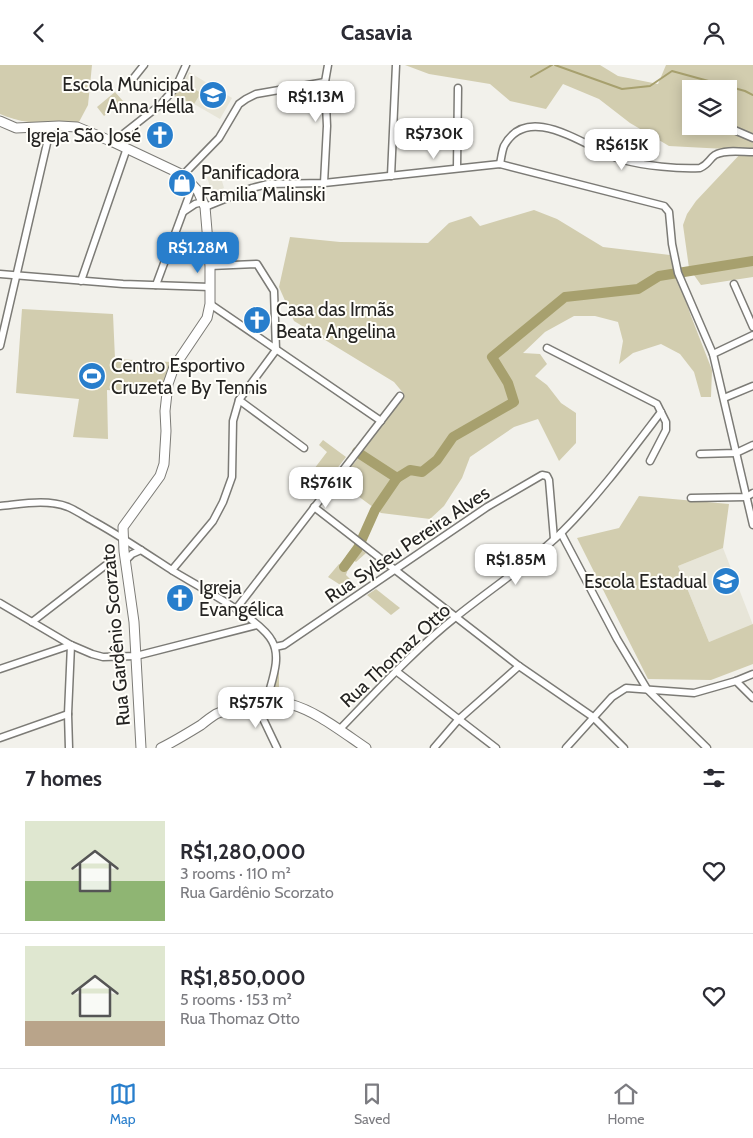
<!DOCTYPE html>
<html lang="en">
<head>
<meta charset="utf-8">
<style>
  body { margin:0; font-family:Cabin,sans-serif; background:#f7f7f7; color:#2b2b33; height:100vh; display:flex; flex-direction:column; font-size:19px; white-space:nowrap }
  * { box-sizing:border-box; margin:0 }
  p { font-size:16px; color:#7c7c81 }
  .icon { flex:none; width:28px; height:28px; fill:none; stroke:currentColor; stroke-width:2; stroke-linecap:round; stroke-linejoin:round }
  .map { position:relative; height:683px; overflow:hidden }
  .details { display:flex; flex-direction:column; background:#fff; flex:1 }
  .details>* { flex:none }
  .tools { position:absolute; left:682px; top:15px; display:grid; gap:10px }
  .tools a { display:grid; place-items:center; width:55px; height:55px; border-radius:0px; background:#fff; box-shadow:0 2px 12px #0003; font-size:25px }
  .price { position:absolute; translate:-50% -42px; padding:0 11px; border-radius:10px; background:#fff; color:#222; font-size:16px; line-height:32px; filter:drop-shadow(0 1px 2px #0008) }
  .price::after { content:''; position:absolute; left:50%; top:30px; width:15px; height:11px; margin-left:-8px; background:inherit; clip-path:polygon(0 0,100% 0,50% 100%) }
  .price.active { background:#287ecc; color:#fff }
  ul { padding:0; list-style:none }
  li { display:flex; align-items:center; gap:15px; height:125px; padding:0 25px }
  li+li { border-top:1px solid #e1e1e2 }
  li span { display:grid; place-items:center; flex:none; width:140px; height:100px; border-radius:0px; color:#555 }
  li>.icon { margin-inline-start:auto }
  span .icon { width:60px; height:60px; fill:#fffc; stroke-width:1 }
  li b { font-size:21px }
  h2 { display:flex; justify-content:space-between; align-items:center; height:60px; padding:0 25px; font-size:21px }
  header { display:flex; justify-content:space-between; align-items:center; height:65px; padding:0 25px; background:#fff; font-size:22px; font-weight:700 }
  .tabs { display:flex; justify-content:space-around; align-items:center; height:70px; border-top:1px solid #e1e1e2; background:#fff; font-size:14px; color:#7c7c81 }
  .tabs a { display:grid; justify-items:center; gap:2px }
  .tabs .active { color:#287ecc }
  .map>svg:first-child { display:block }
  .built { fill:#e7e5d8 }
  .green { fill:#d2cdaf; fill-rule:evenodd }
  .lines { fill:none; stroke-linecap:round; stroke-linejoin:round }
  .stream { stroke:#a7a06e; stroke-width:2 }
  .river { stroke:#a7a06e; stroke-width:10 }
  .street-casing { stroke:#7c7b76; stroke-width:9 }
  .secondary-casing { stroke:#7c7b76; stroke-width:11 }
  .street { stroke:#fff; stroke-width:6 }
  .secondary { stroke:#fff; stroke-width:9 }
  .labels { text-anchor:middle; stroke-width:4; stroke-linejoin:round; paint-order:stroke }
  .poi-label { font-size:19px; fill:#252422; stroke:#fffef9; text-anchor:start }
  .street-label { font-size:19px; fill:#252422; stroke:#fffef9 }
</style>
</head>
<body>
<header><svg class="icon" aria-label="back" viewBox="0 0 24 24"><path d="M15 5l-7 7 7 7"/></svg>Casavia<svg class="icon" aria-label="person" viewBox="0 0 24 24"><circle cx="12" cy="8" r="4"/><path d="M4 21q1-7 8-7t8 7"/></svg></header>
<div class="map">
<svg width="753" height="683" viewBox="0 0 753 683">
  <rect width="100%" height="100%" fill="#f2f1eb"/>
  <g class="built">
    <polygon points="189,7 232,33 220,54 194,39 201,28 183,17"/>
    <polygon points="333,26 345,26 345,34 332,35"/>
    <polygon points="220,109 224,123 212,128 207,112"/>
    <polygon points="723,483 753,560 709,577 678,501"/>
  </g>
  <g class="green">
    <path d="M 0,0 L 92,0 L 88,40 L 79,57 C 53,60 25,60 0,49 Z"/>
    <path d="M 405,0 L 600,0 L 618,11 L 658,19 L 666,0 L 753,0 L 753,212 L 701,220 L 689,203 L 683,160 L 687,149 L 696,136 L 744,85 L 669,81 L 630,58 L 599,34 L 563,19 L 546,44 L 510,36 L 490,19 L 429,9 ZM 691,24 L 729,24 L 729,61 L 691,61 Z"/>
    <polygon points="183,17 201,28 194,39 173,31"/>
    <polygon points="115,27 123,36 104,51 97,42"/>
    <polygon points="534,145 557,154 603,182 670,190 691,251 712,305 711,332 701,332 694,307 680,289 661,279 633,288 619,299 623,276 618,257 595,251 574,251 545,267 523,288 540,289 547,299 535,311 547,320 561,338 576,348 576,378 559,396 538,354 514,362 470,392 462,413 444,441 430,454 381,448 339,417 359,392 372,371 404,329 394,317 294,256 279,222 290,172 340,177 428,178 449,158 471,151 480,161"/>
    <polygon points="22,244 113,249 115,294 171,297 161,329 107,325 108,374 73,372 79,334 16,328"/>
    <polygon points="323,375 346,392 325,419 311,408 327,387 319,380"/>
    <polygon points="639,431 729,439 723,483 678,501 709,577 753,559 753,599 711,615 648,614 577,473 619,463"/>
    <polygon points="354,480 366,488 356,497 346,491"/>
    <polygon points="339,499 348,504 346,510 354,518 352,522 342,521 328,512"/>
    <polygon points="376,524 400,543 391,550 367,530"/>
    <polygon points="279,599 279,623 287,633 274,631 272,625"/>
  </g>
  <g class="lines">
    <g class="stream">
      <polyline points="555,0 622,24 650,21 672,6 745,26 753,30"/>
      <polyline points="531,12 552,0"/>
    </g>
    <g class="river">
      <polyline points="357,387 397,413"/>
      <polyline points="344,502 358,483 375,445 397,413 410,405 422,407 437,395 453,372 514,337 508,318 492,292 565,232 638,224 659,211 753,196"/>
    </g>
    <g class="street-casing">
      <g id="street">
        <polyline points="132,15 144,0"/>
        <polyline points="725,61 753,73"/>
        <polyline points="113,77 160,40 176,22 186,0"/>
        <path d="M 500,99 C 501,94 502,86 504,81 C 529,34 590,86 623,95 C 646,101 677,104 700,103 C 709,99 709,94 715,90 C 725,84 742,87 753,87"/>
        <polyline points="457,103 458,23"/>
        <polyline points="183,110 219,73 239,39 246,34 256,29 325,17"/>
        <polyline points="391,111 396,0"/>
        <polyline points="324,118 327,61 325,17 328,0"/>
        <polyline points="205,142 252,123 268,119 324,118 500,99 664,141 669,147 672,179 678,208 713,289 753,460"/>
        <polyline points="183,147 195,139 203,137"/>
        <polyline points="0,209 123,219 210,222"/>
        <polyline points="81,216 127,83"/>
        <polyline points="734,219 753,262"/>
        <polyline points="156,220 193,120"/>
        <polyline points="210,239 381,356"/>
        <polyline points="0,281 51,61"/>
        <polyline points="547,283 657,339 666,357 666,365 650,396"/>
        <polyline points="713,289 753,270"/>
        <polyline points="724,333 753,321"/>
        <polyline points="239,335 304,383"/>
        <polyline points="700,389 736,388 753,380"/>
        <polyline points="691,433 746,432 753,428"/>
        <path d="M 0,441 C 22,439 47,434 68,442 C 77,446 86,452 95,457 C 122,472 147,489 173,506 C 196,520 261,554 272,576 C 282,593 271,617 267,635"/>
        <polyline points="314,442 519,601 593,652 624,683"/>
        <polyline points="561,468 617,574 647,624 707,683"/>
        <polyline points="126,495 132,489 141,485"/>
        <polyline points="172,505 213,456 223,437 232,412 233,356 239,335 276,285 274,226 257,199 210,201"/>
        <polyline points="0,538 71,580 92,589 103,592 136,591 257,560"/>
        <polyline points="236,544 400,331"/>
        <polyline points="32,557 111,496"/>
        <polyline points="275,582 284,580 487,442 542,410 547,411 549,415 554,474"/>
        <polyline points="0,604 71,580 68,649 69,683"/>
        <polyline points="396,606 496,683"/>
        <polyline points="736,616 753,633"/>
        <polyline points="255,637 277,683"/>
        <path d="M 339,665 C 377,626 414,585 457,551 C 492,523 529,499 561,468 C 598,431 629,389 661,347"/>
        <polyline points="0,673 68,649"/>
        <polyline points="434,683 458,655 519,601"/>
        <polyline points="566,683 612,632 626,623 694,628 736,616 753,609"/>
      </g>
    </g>
    <g class="secondary-casing">
      <g id="secondary">
        <polyline points="0,56 16,63 59,61 77,62 113,77 183,110 198,126 205,142 210,201 210,239 207,253 174,302 168,319 165,346 166,366 164,399 160,411 123,462 124,486 134,557 141,683"/>
        <path d="M 161,683 C 175,676 188,668 201,660 C 206,656 211,652 216,649 C 283,619 312,646 366,683"/>
      </g>
    </g>
    <use href="#street" class="street"/>
    <use href="#secondary" class="secondary"/>
  </g>
  <defs>
    <g id="school-disc" transform="scale(1.4375)"><circle r="9.5" fill="#287ecc" stroke="#fffef9"/><path d="M0-5L7-2L0 1L-7-2ZM-4 1L0 2.5L4 1V4Q0 6-4 4Z" fill="#fff"/></g>
    <g id="church-disc" transform="scale(1.4375)"><circle r="9.5" fill="#287ecc" stroke="#fffef9"/><path d="M-1.2-6h2.4v3.5h3.3v2.4h-3.3V6h-2.4V-.1h-3.3v-2.4h3.3Z" fill="#fff"/></g>
    <g id="shop-disc" transform="scale(1.4375)"><circle r="9.5" fill="#287ecc" stroke="#fffef9"/><path d="M-5-2.5h2.3a2.7 3.5 0 0 1 5.4 0H5L5.5 6h-11ZM-1.5-2.5h3a1.5 2.3 0 0 0-3 0Z" fill="#fff"/></g>
    <g id="stadium-disc" transform="scale(1.4375)"><circle r="9.5" fill="#287ecc" stroke="#fffef9"/><path d="M0-5a6.5 5 0 1 0 0 10a6.5 5 0 1 0 0-10ZM-3.5-1.8h7v3.6h-7Z" fill="#fff"/></g>
  </defs>
  <g fill-rule="evenodd">
    <use href="#school-disc" x="213" y="30"/>
    <use href="#church-disc" x="160" y="70"/>
    <use href="#shop-disc" x="182" y="118"/>
    <use href="#church-disc" x="257" y="255"/>
    <use href="#stadium-disc" x="92" y="311"/>
    <use href="#school-disc" x="726" y="516"/>
    <use href="#church-disc" x="180" y="533"/>
  </g>
  <g class="labels">
    <g class="poi-label">
      <text x="194" y="26" text-anchor="end">Escola Municipal<tspan x="194" dy="22">Anna Hella</tspan></text>
      <text x="141" y="77" text-anchor="end">Igreja São José</text>
      <text x="201" y="114">Panificadora<tspan x="201" dy="22">Familia Malinski</tspan></text>
      <text x="276" y="251">Casa das Irmãs<tspan x="276" dy="22">Beata Angelina</tspan></text>
      <text x="111" y="307">Centro Esportivo<tspan x="111" dy="22">Cruzeta e By Tennis</tspan></text>
      <text x="707" y="523" text-anchor="end">Escola Estadual</text>
      <text x="199" y="529">Igreja<tspan x="199" dy="22">Evangélica</tspan></text>
    </g>
    <g class="street-label">
      <text transform="translate(407 479) rotate(-34)" y="7">Rua Sylseu Pereira Alves</text>
      <text transform="translate(115 570) rotate(-95)" y="7">Rua Gardênio Scorzato</text>
      <text transform="translate(395 590) rotate(-43)" y="7">Rua Thomaz Otto</text>
    </g>
  </g>
</svg>
<div class="tools">
<a><svg class="icon" aria-label="layers" viewBox="0 0 24 24"><path d="M12 4l9 5-9 5-9-5zM3 14l9 5 9-5"/></svg></a>
</div>
<b class="price" style="left:316px;top:58px">R$1.13M</b>
<b class="price" style="left:434px;top:95px">R$730K</b>
<b class="price" style="left:622px;top:106px">R$615K</b>
<b class="price active" style="left:198px;top:209px">R$1.28M</b>
<b class="price" style="left:326px;top:444px">R$761K</b>
<b class="price" style="left:516px;top:521px">R$1.85M</b>
<b class="price" style="left:256px;top:664px">R$757K</b>
</div>
<section class="details">
<h2>7 homes<svg class="icon" aria-label="filters" viewBox="0 0 24 24"><path d="M4 7h16M4 17h16"/><circle cx="9" cy="7" r="2"/><circle cx="15" cy="17" r="2"/></svg></h2>
<ul>
<li><span style="background:linear-gradient(#dfe7d0 60%,#8fb573 0)"><svg class="icon" aria-label="home" viewBox="0 0 24 24"><path d="M3 11l9-7 9 7M6 9v11h12V9"/></svg></span><div><b>R$1,280,000</b><p>3 rooms · 110 m²</p><p>Rua Gardênio Scorzato</p></div><svg class="icon" aria-label="heart" viewBox="0 0 24 24"><path d="M12 20l-8-8c-3-5 5-10 8-4 3-6 11-1 8 4z"/></svg></li>
<li><span style="background:linear-gradient(#dfe7d0 75%,#b9a48a 0)"><svg class="icon" aria-label="home" viewBox="0 0 24 24"><path d="M3 11l9-7 9 7M6 9v11h12V9"/></svg></span><div><b>R$1,850,000</b><p>5 rooms · 153 m²</p><p>Rua Thomaz Otto</p></div><svg class="icon" aria-label="heart" viewBox="0 0 24 24"><path d="M12 20l-8-8c-3-5 5-10 8-4 3-6 11-1 8 4z"/></svg></li>
</ul>
</section>
<nav class="tabs">
<a class="active"><svg class="icon" aria-label="map" viewBox="0 0 24 24"><path d="M3 6l6-2 6 2 6-2v14l-6 2-6-2-6 2zM9 4v14M15 6v14"/></svg>Map</a>
<a><svg class="icon" aria-label="saved" viewBox="0 0 24 24"><path d="M7 4h10v16l-5-4-5 4z"/></svg>Saved</a>
<a><svg class="icon" aria-label="home" viewBox="0 0 24 24"><path d="M3 11l9-7 9 7M6 9v11h12V9"/></svg>Home</a>
</nav>
</body>
</html>
